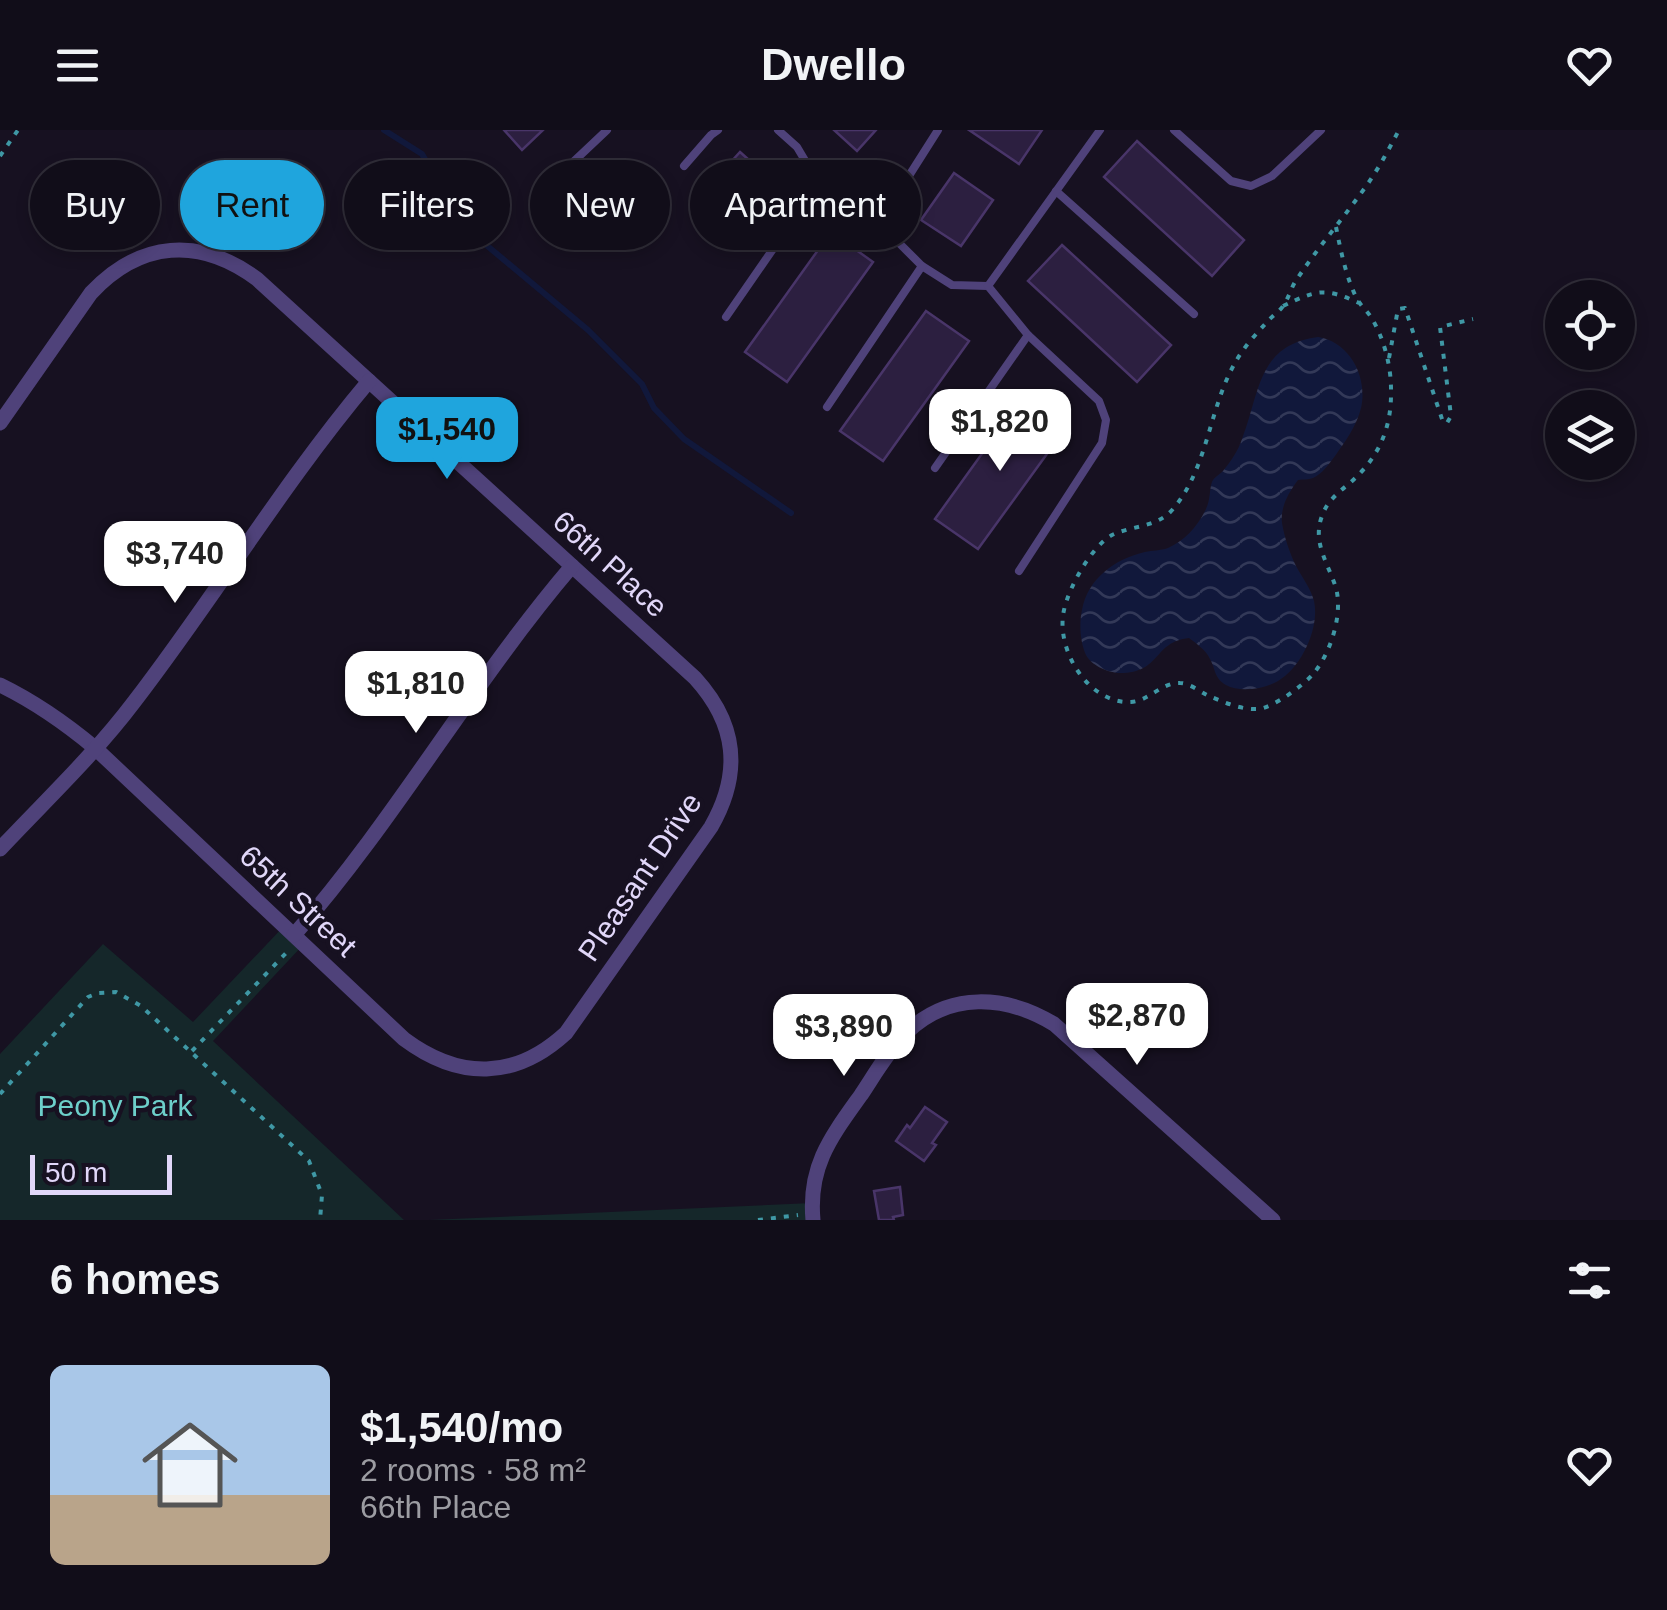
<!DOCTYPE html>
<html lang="en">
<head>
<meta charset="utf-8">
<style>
  body { margin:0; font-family:Arial,sans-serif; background:#1e1b26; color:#f1f3f6; height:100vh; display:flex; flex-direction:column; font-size:38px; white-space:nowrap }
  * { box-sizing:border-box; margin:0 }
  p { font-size:32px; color:#9c9ca2 }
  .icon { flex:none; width:55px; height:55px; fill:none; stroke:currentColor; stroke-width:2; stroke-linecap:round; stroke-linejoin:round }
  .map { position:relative; height:1090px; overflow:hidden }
  .panel { display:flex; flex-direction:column; background:#110d19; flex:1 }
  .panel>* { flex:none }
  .top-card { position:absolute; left:30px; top:30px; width:1000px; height:90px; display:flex; gap:20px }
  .fabs { position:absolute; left:1545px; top:150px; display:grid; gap:20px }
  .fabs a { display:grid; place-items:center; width:90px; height:90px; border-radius:50%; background:#110d19; box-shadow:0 5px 15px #0003,0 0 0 2px #302d38; font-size:50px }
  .scale { position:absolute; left:30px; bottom:25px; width:142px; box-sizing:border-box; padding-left:10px; border:5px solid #e1d7f9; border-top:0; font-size:28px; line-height:35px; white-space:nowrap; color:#e1d7f9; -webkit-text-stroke:8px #171121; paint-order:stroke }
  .price { position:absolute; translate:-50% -85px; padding:0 22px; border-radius:20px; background:#fff; color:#222; font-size:32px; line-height:65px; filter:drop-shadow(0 2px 5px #0008) }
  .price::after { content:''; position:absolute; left:50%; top:60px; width:30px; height:22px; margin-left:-15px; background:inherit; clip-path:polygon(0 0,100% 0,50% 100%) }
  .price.on { background:#1fa5dd; color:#111 }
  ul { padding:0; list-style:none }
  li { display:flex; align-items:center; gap:30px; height:250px; padding:0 50px }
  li+li { border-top:2px solid #302d38 }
  li span { display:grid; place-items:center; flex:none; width:280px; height:200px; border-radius:15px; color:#555 }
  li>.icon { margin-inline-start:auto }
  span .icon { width:120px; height:120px; fill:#fffc; stroke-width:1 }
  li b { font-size:42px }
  h2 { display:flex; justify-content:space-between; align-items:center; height:120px; padding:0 50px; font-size:42px }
  .chip { padding:0 35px; border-radius:45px; background:#110d19; box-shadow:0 5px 15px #0003,0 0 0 2px #302d38; font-size:35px; line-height:90px }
  .chip.on { background:#1fa5dd; color:#111 }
  header { display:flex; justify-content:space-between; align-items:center; height:130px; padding:0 50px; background:#110d19; font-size:45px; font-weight:600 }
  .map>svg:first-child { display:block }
  .green { fill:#15272a }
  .water { fill:url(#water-waves) }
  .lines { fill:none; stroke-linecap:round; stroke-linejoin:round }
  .stream { stroke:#11183b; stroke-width:6 }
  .building { fill:#2c1f40; stroke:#493569; stroke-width:2.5 }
  .path { stroke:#3f98a5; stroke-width:4; stroke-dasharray:5 8; stroke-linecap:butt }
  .service { stroke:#4f427a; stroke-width:8 }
  .minor { stroke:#4f427a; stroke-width:15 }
  .labels { text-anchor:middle; stroke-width:9; stroke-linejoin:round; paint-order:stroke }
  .street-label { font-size:30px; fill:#e1d7f9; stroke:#171121 }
  .park-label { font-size:30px; fill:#6dcfca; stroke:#171121 }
</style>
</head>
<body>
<header><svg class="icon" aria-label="menu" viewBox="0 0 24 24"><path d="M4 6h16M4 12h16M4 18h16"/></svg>Dwello<svg class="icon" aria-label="heart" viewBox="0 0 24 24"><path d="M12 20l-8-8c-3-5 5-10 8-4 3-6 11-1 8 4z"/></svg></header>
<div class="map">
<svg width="1667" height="1090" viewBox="0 0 1667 1090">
  <defs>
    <pattern id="water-waves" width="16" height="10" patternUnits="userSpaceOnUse" patternTransform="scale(2.5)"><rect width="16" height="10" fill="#11183b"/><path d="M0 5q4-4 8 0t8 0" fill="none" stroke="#333958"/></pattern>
  </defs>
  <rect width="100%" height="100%" fill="#171121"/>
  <g class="green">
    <polygon points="284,796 304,814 213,911 404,1090 0,1090 0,924 103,814 193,892"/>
    <polygon points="812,1073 813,1090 429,1090"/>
  </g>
  <path class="water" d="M 1318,207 C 1350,212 1368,247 1361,278 C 1357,295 1345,312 1335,326 C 1329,334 1322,344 1313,348 C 1308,350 1303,349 1298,350 C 1289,362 1280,377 1282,393 C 1284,406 1290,424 1296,436 C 1302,447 1311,459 1314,471 C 1320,498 1301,538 1278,551 C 1264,559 1240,563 1226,555 C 1214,548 1216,540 1210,529 C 1206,520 1197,514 1189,508 C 1152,512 1162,544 1118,543 C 1107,542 1091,535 1086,525 C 1080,512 1079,493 1082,480 C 1088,448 1115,429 1145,422 C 1153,420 1160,421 1168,418 C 1184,411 1197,397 1205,381 C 1211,370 1209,360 1212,352 C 1214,347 1219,345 1223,341 C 1231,331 1238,321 1242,309 C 1260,263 1257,215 1318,207 Z"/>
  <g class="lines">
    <polyline class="stream" points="384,0 422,24 446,66 485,114 588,200 642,254 654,278 684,309 791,383"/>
  </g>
  <g class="building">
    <polygon points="504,0 543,0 522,20"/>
    <polygon points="834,0 876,0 857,21"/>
    <polygon points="969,0 1042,0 1019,34"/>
    <polygon points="1137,11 1244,110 1212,146 1104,47"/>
    <polygon points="740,22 778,56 739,98 702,64"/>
    <polygon points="954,43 993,70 961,116 921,90"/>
    <polygon points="831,102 873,132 787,252 745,222"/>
    <polygon points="1062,115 1171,215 1137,252 1028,151"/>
    <polygon points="926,181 969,211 883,331 840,301"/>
    <polygon points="1022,268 1065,299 978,419 935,389"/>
    <polygon points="925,977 947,992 932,1013 936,1015 924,1031 896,1011 907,995 910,998"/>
    <polygon points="900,1057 903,1085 893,1087 894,1090 879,1090 874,1061"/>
  </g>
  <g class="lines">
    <g class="path">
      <polyline points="0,26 18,0"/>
      <path d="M 1336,97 C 1341,122 1346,147 1357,169 C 1361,176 1367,181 1371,187 C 1384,208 1391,236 1391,259 C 1392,298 1379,327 1351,352 C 1339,362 1327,371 1322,386 C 1312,412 1328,433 1336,458 C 1343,484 1331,522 1314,543 C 1304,555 1273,578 1258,579 C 1241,580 1223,572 1207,565 C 1199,561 1189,553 1180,553 C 1162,552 1149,571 1131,572 C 1088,574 1055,519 1064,480 C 1069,457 1091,417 1112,405 C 1133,395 1157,398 1173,379 C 1208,338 1209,278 1235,233 C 1243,218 1256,204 1267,192 C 1272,186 1279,182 1283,176 C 1289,168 1291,157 1297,149 C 1319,116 1346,85 1369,52 C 1380,36 1390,17 1399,0"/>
      <path d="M 1283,176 C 1317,160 1324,157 1359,173"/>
      <polyline points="1389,228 1398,179 1405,178 1443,292 1447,293 1451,286 1440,197 1473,189"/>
      <polyline points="192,921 289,820"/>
      <polyline points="0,964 88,867 98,863 116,862 141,876 309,1031 322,1065 320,1090"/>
      <polyline points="758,1090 798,1085"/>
    </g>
    <g class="service">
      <polyline points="778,0 797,17 835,81"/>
      <polyline points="938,0 886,82 890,97 900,114 922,136 952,155 988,156 1028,205 1099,271 1106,290 1102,313 1019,441"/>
      <polyline points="1174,0 1231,51 1251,56 1272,46 1321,0"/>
      <polyline points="684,36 711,5 718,0"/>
      <polyline points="553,51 607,0"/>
      <polyline points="1056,61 1194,184"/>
      <polyline points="988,156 1100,0"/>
      <polyline points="726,187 791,93 810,84 835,81 886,82"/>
      <polyline points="827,277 922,136"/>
      <polyline points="935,338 1028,205"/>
    </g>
    <g class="minor">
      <path d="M 0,293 L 91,163 C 140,111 199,106 257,149 L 695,548 C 737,594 742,643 711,697 L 566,903 C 515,950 459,950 404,909 L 95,618 C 65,593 35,572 0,555"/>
      <path d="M 0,719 C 45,671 94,625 134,572 C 215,467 283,353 369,251"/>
      <path d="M 294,805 C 396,689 472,553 572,436"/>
      <path d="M 813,1090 C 808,1036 831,1007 861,965 C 875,944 888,921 906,903 C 949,861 1006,865 1054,894 L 1273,1090"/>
    </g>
  </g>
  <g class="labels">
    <g class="street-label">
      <text transform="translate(610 434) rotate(42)" y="10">66th Place</text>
      <text transform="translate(640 747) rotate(-56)" y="10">Pleasant Drive</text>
      <text transform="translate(298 771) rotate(43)" y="10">65th Street</text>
    </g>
    <g class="park-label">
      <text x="115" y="986">Peony Park</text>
    </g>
  </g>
</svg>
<div class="fabs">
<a><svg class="icon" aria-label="locate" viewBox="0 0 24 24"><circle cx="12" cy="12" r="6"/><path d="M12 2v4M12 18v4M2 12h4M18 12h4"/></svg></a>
<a><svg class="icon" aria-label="layers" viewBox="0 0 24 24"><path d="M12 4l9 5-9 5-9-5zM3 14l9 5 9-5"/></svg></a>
</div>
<div class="scale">50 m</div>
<b class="price" style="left:1000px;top:344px">$1,820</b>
<b class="price on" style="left:447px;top:352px">$1,540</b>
<b class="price" style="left:175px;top:476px">$3,740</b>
<b class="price" style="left:416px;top:606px">$1,810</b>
<b class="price" style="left:1137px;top:938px">$2,870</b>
<b class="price" style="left:844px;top:949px">$3,890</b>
<div class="top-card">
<a class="chip">Buy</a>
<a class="chip on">Rent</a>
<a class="chip">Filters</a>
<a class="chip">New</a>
<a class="chip">Apartment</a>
</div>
</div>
<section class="panel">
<h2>6 homes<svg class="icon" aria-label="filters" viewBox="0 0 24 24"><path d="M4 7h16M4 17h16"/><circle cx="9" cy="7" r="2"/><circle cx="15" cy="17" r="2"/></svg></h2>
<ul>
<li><span style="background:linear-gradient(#a9c7e8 65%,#b9a48a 0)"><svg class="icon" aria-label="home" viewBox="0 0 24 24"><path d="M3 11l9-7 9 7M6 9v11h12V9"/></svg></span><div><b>$1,540/mo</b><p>2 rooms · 58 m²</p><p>66th Place</p></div><svg class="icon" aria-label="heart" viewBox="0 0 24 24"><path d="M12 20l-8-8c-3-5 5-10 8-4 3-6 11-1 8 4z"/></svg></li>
</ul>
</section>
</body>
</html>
